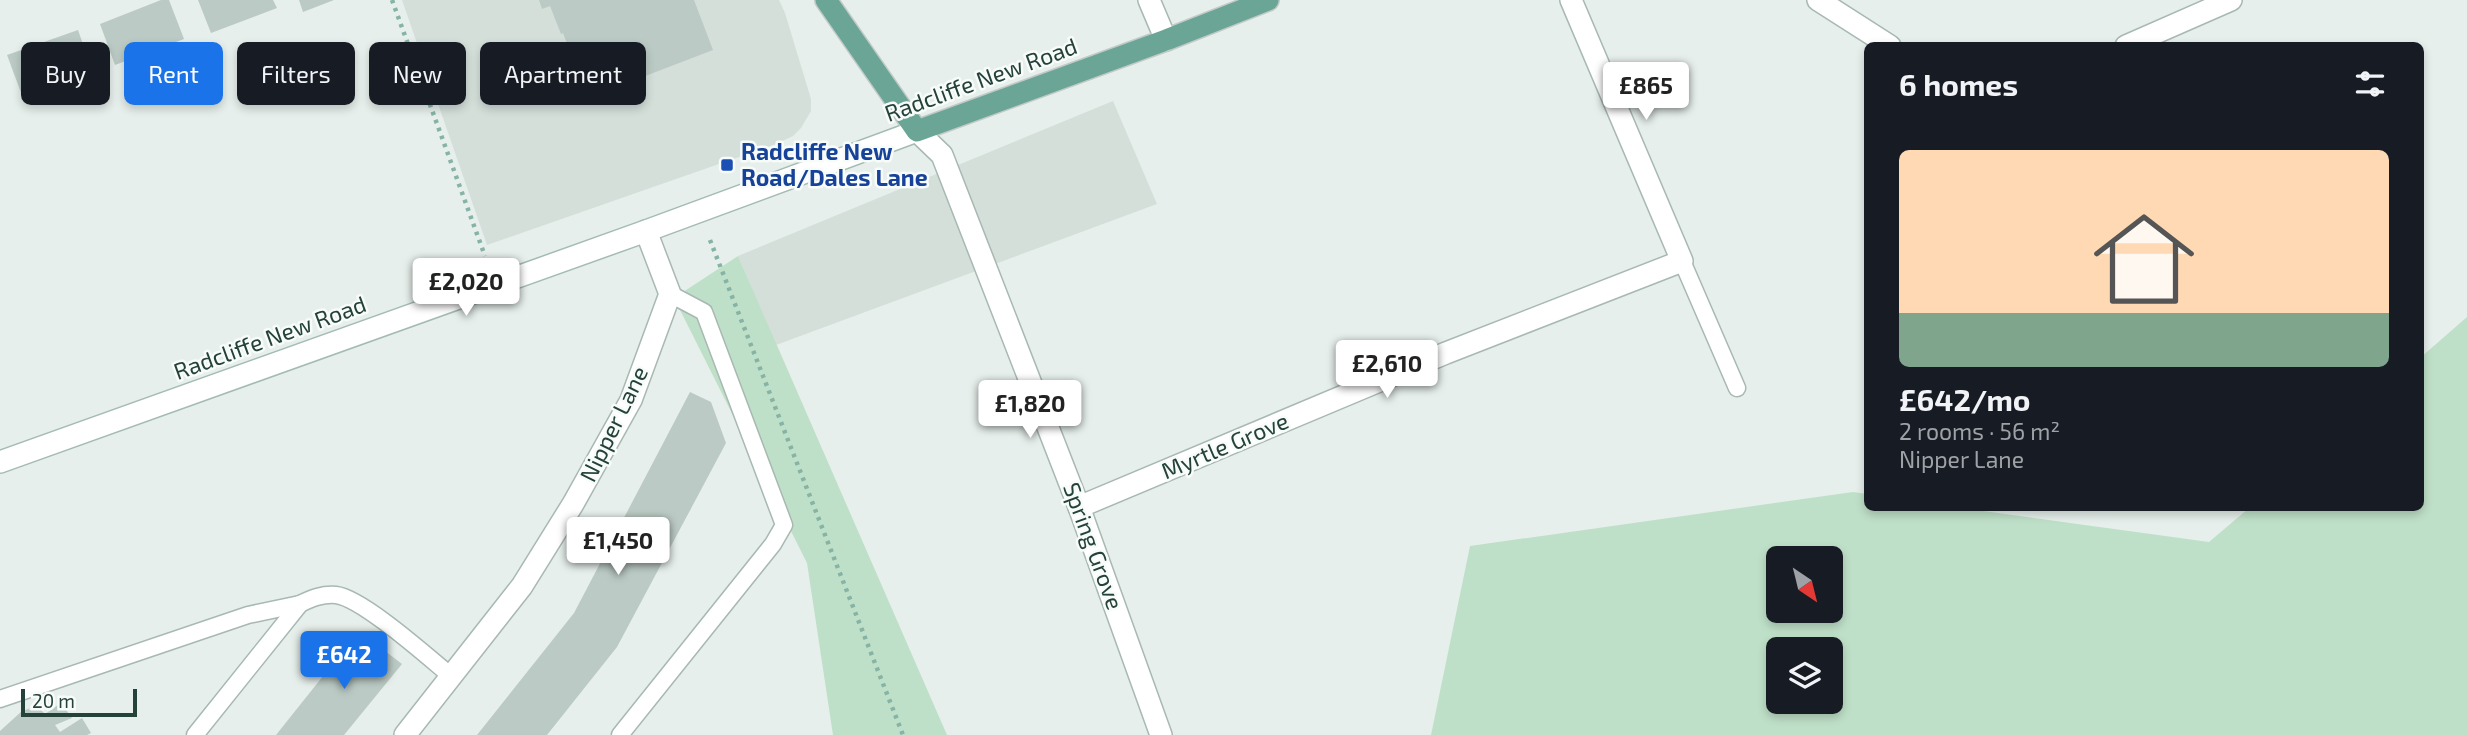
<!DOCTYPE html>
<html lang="en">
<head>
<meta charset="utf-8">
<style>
  body { margin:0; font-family:"Exo 2",sans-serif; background:#242831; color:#f1f3f6; height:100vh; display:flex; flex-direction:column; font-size:26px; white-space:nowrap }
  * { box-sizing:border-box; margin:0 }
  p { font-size:23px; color:#9ea1a6 }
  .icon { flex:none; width:38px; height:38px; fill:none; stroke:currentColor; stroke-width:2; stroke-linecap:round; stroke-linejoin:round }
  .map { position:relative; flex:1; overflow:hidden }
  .drawer { position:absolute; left:1864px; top:42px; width:560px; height:469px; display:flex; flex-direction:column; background:#171b24; border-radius:10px; box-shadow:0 4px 10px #0003 }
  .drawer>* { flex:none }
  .top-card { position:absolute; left:21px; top:42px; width:665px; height:63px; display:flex; gap:14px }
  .needle { width:46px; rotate:145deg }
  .controls { position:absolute; left:1766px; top:546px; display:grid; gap:14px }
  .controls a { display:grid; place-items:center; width:77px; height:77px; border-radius:10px; background:#171b24; box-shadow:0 4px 10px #0003; font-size:35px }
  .scale { position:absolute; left:21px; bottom:18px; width:116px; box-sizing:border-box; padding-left:7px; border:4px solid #24423a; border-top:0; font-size:19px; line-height:24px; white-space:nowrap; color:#24423a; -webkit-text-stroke:5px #f7fbf9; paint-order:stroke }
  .price { position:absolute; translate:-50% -60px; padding:0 16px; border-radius:7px; background:#fff; color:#222; font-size:23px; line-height:46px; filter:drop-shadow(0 2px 4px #0008) }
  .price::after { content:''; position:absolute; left:50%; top:42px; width:21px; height:16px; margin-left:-10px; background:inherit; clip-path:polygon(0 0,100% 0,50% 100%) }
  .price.current { background:#1a73e8; color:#fff }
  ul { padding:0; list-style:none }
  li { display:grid; align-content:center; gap:14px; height:371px; padding:0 35px }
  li+li { border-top:2px solid #363941 }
  li span { display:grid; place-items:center; height:217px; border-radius:10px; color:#555 }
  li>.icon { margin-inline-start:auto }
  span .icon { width:126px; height:126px; fill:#fffc; stroke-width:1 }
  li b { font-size:30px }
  h2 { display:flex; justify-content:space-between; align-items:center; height:84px; padding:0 35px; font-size:30px }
  .pill { padding:0 24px; border-radius:10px; background:#171b24; box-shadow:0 4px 10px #0003; font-size:24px; line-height:63px }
  .pill.current { background:#1a73e8; color:#fff }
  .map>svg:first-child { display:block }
  .built { fill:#d4dfda }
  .green { fill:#bfe0c8; fill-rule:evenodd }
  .building { fill:#bbcac4 }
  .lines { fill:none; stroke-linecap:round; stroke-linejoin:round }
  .lane-casing { stroke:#a8b8b2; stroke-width:19 }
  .street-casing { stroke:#a8b8b2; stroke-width:24 }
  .secondary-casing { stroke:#a4bbb3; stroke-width:24 }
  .primary-casing { stroke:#c2cac8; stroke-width:24 }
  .path { stroke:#86b3a5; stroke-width:4.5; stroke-dasharray:3.5 5; stroke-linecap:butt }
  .lane { stroke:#fff; stroke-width:16 }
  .street { stroke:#fff; stroke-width:21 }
  .secondary { stroke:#fff; stroke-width:21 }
  .primary { stroke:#6aa596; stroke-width:21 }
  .transit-dot { fill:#1a4fb4; stroke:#f7fbf9; stroke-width:2.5 }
  .labels { text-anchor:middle; stroke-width:5; stroke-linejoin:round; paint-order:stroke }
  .street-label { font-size:23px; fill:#24423a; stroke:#f7fbf9 }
  .transit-label { font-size:23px; font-weight:bold; fill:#164399; stroke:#f7fbf9; text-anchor:start }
</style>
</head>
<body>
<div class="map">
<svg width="2467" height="735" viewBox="0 0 2467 735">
  <rect width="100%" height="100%" fill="#e6efeb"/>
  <g class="built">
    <polygon points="402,0 779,0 785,13 811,99 811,111 801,128 793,136 776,144 487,245"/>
    <polygon points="1113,101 1157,204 776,345 738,256"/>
  </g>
  <g class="green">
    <polygon points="738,256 947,735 833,735 807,563 674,298"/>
    <path d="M 2467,317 L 2467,735 L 1431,735 L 1470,546 L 1853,492 L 1867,494 L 1867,508 L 1962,508 L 2209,542 L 2249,508 L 2420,508 L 2420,358 ZM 1778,558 L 1830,558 L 1830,611 L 1778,611 ZM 1778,649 L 1830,649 L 1830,702 L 1778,702 Z"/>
  </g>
  <g class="building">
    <polygon points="161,0 169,0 184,39 115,65 100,24"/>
    <polygon points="198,0 273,0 277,8 211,33"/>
    <polygon points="299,0 334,0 303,12"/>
    <polygon points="539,0 694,0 713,50 588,98 563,33 561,34 550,6 542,9"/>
    <polygon points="78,30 93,73 23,98 7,55"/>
    <polygon points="690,392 711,402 726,443 617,647 547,735 477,735 574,613"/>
    <polygon points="359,631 402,664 344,735 276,735"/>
    <polygon points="61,703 72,718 55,725 60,732 82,718 91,733 87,735 0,735 0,731 22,711 37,706 45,714"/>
  </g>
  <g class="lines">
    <g class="lane-casing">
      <g id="lane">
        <polyline points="1682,261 1737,388"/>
        <polyline points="0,699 248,615 300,604"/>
        <path d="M 195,735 L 300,604 C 312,598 322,594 336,595 C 362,598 428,657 451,676"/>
        <polyline points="620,735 773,544 784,525 704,312 670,294"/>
      </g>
    </g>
    <g class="street-casing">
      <g id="street">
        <polyline points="1149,0 1166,40"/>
        <polyline points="1818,0 1890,46"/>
        <polyline points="2126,46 2231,0"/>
        <polyline points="917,131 942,155 1079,507 1161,735"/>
        <polyline points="1079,507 1446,353 1682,261 1571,0"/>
        <polyline points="405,735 522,586 573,504 631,400 670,294 646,231"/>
      </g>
    </g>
    <g class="secondary-casing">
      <polyline id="secondary" points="0,462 646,231 917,131"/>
    </g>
    <g class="primary-casing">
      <polyline id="primary" points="826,0 917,131 1166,40 1268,0"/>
    </g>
    <g class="path">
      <polyline points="392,0 485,256"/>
      <polyline points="710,240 903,735"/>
    </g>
    <use href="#lane" class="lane"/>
    <use href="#street" class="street"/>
    <use href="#secondary" class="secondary"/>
    <use href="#primary" class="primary"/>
  </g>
  <rect class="transit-dot" x="720" y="158" width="14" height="14" rx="3.5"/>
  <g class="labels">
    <g class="street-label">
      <text transform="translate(981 80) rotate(-20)" y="8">Radcliffe New Road</text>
      <text transform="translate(270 338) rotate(-20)" y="8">Radcliffe New Road</text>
      <text transform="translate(614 424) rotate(-64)" y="8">Nipper Lane</text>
      <text transform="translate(1225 446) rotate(-23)" y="8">Myrtle Grove</text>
      <text transform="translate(1093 546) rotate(70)" y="8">Spring Grove</text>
    </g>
    <g class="transit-label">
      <text x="741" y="160">Radcliffe New<tspan x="741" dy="26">Road/Dales Lane</tspan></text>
    </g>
  </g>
</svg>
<div class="controls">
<a><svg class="needle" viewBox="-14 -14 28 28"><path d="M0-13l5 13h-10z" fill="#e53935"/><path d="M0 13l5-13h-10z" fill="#9ea1a6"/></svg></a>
<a><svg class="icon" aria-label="layers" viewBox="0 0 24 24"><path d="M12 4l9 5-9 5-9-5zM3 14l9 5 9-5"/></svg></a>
</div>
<div class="scale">20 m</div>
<b class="price" style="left:1646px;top:122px">£865</b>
<b class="price" style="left:466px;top:318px">£2,020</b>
<b class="price" style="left:1387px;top:400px">£2,610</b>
<b class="price" style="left:1030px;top:440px">£1,820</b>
<b class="price" style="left:618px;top:577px">£1,450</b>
<b class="price current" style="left:344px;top:691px">£642</b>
<div class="top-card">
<a class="pill">Buy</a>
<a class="pill current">Rent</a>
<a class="pill">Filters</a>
<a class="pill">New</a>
<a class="pill">Apartment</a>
</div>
<section class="drawer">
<h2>6 homes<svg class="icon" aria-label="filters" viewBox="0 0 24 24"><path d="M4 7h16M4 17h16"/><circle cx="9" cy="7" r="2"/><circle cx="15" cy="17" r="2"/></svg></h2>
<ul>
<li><span style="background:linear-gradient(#ffd9b3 75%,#7fa58c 0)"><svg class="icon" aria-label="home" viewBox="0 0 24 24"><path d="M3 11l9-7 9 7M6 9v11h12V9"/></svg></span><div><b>£642/mo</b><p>2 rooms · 56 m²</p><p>Nipper Lane</p></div></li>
</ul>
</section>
</div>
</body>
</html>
